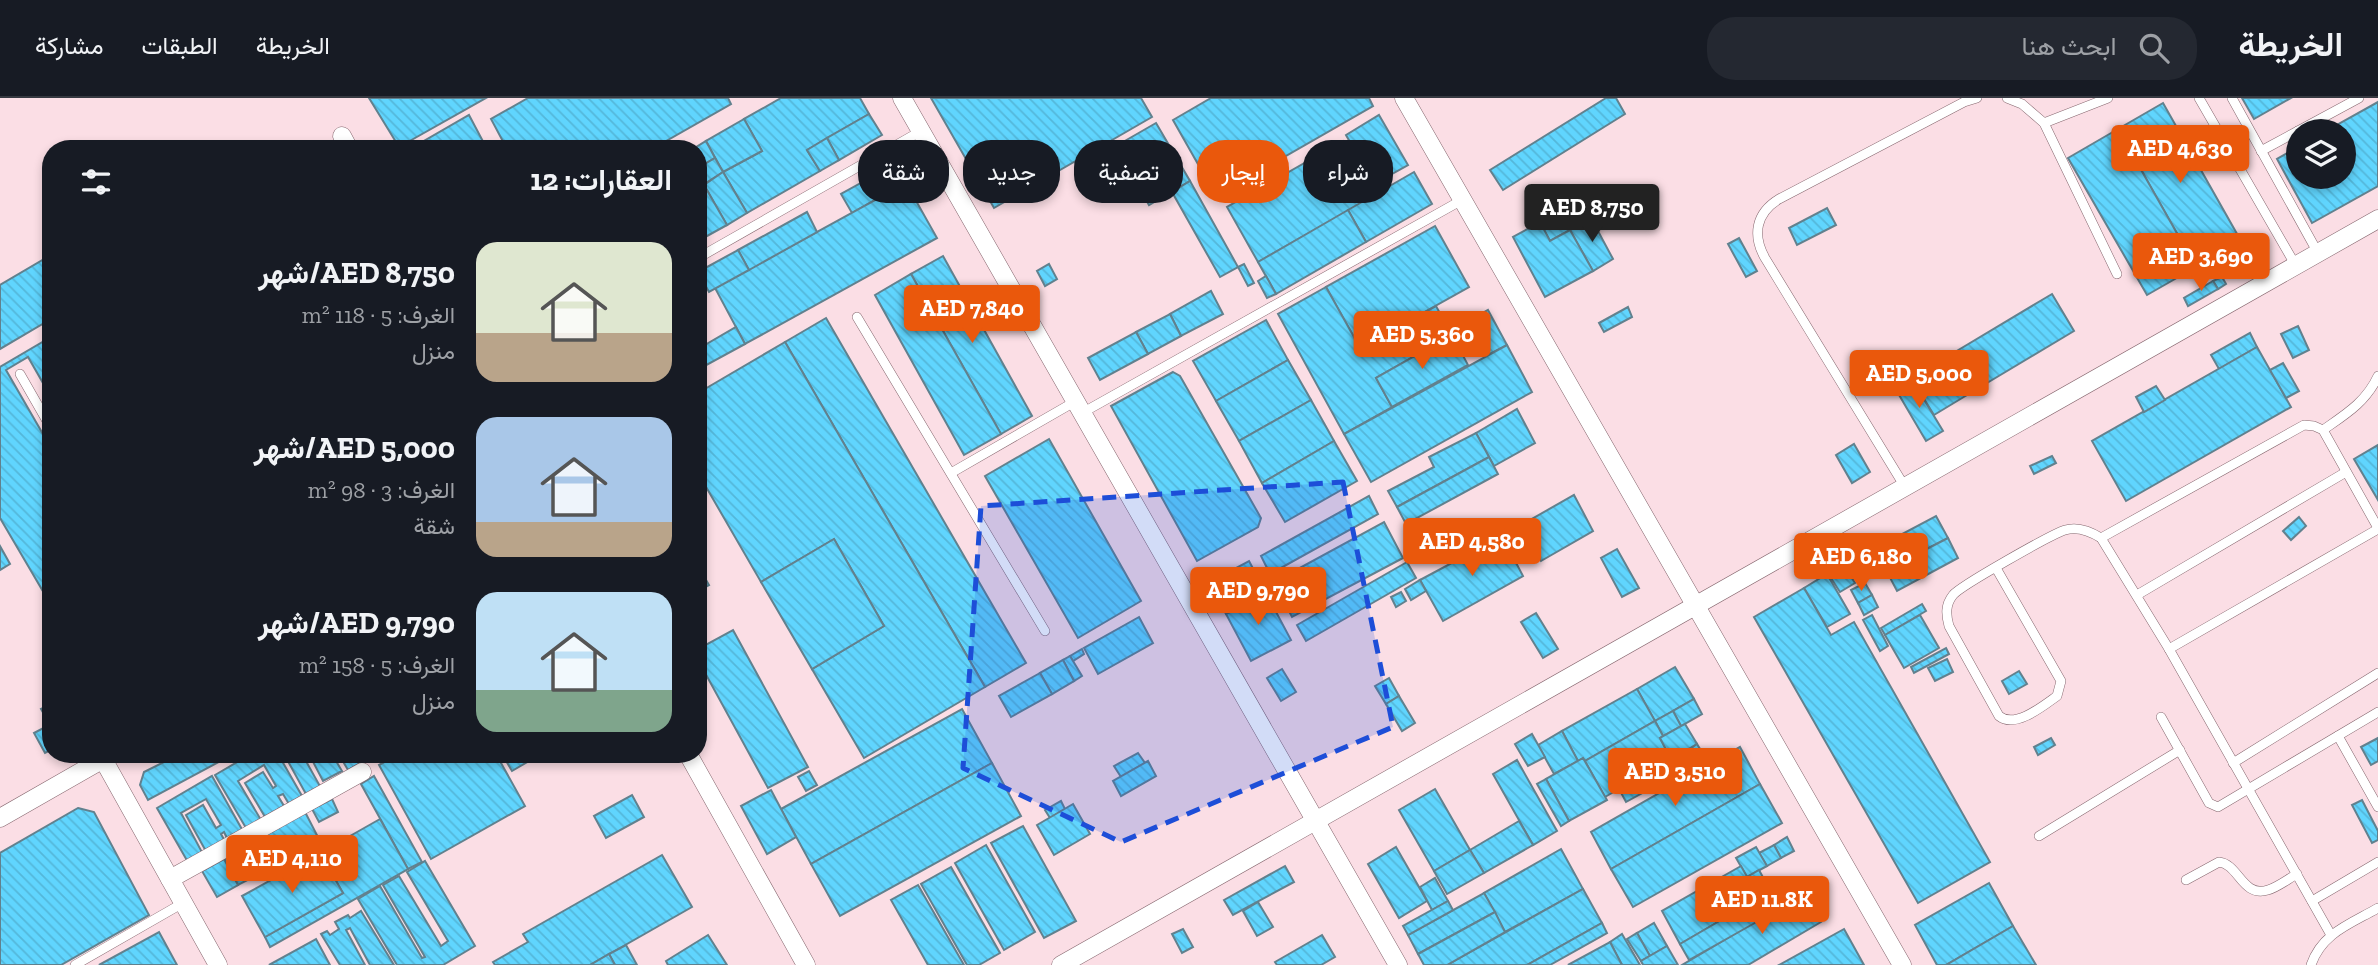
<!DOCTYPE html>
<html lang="ar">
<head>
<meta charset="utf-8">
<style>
  body { margin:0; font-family:"Zilla Slab",Vazirmatn,serif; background:#242831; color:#f1f3f6; direction:rtl; height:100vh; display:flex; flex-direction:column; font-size:26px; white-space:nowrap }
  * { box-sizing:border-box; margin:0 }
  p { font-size:23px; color:#9ea1a6 }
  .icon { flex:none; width:38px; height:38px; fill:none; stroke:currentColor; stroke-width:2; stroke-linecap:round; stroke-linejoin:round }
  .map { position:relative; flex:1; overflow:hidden; direction:ltr }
  .side { position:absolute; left:42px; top:42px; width:665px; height:623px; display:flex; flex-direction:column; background:#171b24; border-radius:28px; box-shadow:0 4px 10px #0003; direction:rtl }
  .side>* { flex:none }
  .hud { position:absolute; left:728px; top:42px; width:665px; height:63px; direction:rtl; display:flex; gap:14px }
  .tools { position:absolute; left:2286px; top:21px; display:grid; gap:14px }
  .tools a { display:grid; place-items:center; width:70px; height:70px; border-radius:50%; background:#171b24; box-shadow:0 4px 10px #0003; font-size:35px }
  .price { position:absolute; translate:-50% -60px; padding:0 16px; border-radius:7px; background:#ea580c; color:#fff; font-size:23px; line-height:46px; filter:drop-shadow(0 2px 4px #0008) }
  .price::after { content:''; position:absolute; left:50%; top:42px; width:21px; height:16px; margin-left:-10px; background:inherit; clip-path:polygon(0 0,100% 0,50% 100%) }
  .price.current { background:#222; color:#fff }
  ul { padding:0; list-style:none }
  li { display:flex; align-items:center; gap:21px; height:175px; padding:0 35px }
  li span { display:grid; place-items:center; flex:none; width:196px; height:140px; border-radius:21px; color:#555 }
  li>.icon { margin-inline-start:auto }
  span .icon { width:84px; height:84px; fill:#fffc; stroke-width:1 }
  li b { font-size:30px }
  h2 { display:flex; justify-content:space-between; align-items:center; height:84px; padding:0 35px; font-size:30px }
  .tag { padding:0 24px; border-radius:28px; background:#171b24; box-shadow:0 4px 10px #0003; font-size:24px; line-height:63px }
  .tag.current { background:#ea580c; color:#fff }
  header { display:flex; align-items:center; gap:42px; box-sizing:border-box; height:98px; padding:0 35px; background:#171b24; border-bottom:2px solid #363941 }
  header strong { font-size:33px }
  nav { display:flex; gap:38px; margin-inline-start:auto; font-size:24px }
  .search { width:490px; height:63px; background:#242831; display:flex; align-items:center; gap:18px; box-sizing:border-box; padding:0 24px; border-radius:28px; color:#9ea1a6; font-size:26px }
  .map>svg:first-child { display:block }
  .building { fill:url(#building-back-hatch); stroke:#61818e; stroke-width:2 }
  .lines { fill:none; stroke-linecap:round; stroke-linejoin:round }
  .lane-casing { stroke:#85666e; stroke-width:10 }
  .street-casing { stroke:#85666e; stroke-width:19 }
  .lane { stroke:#fff; stroke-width:9 }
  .street { stroke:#fff; stroke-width:18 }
  .marked { fill:#1d4ed8; fill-opacity:0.2; stroke:#1d4ed8; stroke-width:5; stroke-dasharray:14 9; stroke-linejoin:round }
</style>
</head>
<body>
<header>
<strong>الخريطة</strong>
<div class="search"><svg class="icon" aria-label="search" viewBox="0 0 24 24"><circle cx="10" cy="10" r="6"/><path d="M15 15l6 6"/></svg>ابحث هنا</div>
<nav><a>الخريطة</a><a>الطبقات</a><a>مشاركة</a></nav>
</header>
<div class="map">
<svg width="2378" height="867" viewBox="0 0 2378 867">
  <defs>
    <pattern id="building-back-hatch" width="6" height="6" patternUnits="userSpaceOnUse" patternTransform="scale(1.75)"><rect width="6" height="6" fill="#60d5fe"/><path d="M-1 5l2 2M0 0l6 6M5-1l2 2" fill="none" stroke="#54b7da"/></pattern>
  </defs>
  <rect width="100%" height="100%" fill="#fbdee5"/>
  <g class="building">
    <polygon points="369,0 486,0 399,49"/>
    <polygon points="528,0 728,0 731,6 652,51 507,51 491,21"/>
    <polygon points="781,0 860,0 869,16 807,52 820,73 747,115 723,74 762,53 744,21"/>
    <polygon points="931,0 1141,0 1152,19 994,110"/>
    <polygon points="1211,0 1369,0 1373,8 1216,98 1173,22"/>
    <polygon points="1606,0 1616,0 1625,16 1503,92 1490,72"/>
    <polygon points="2242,0 2291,0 2254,21"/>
    <polygon points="2378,4 2378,88 2312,125 2277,61 2298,49 2298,79 2343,79 2343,33 2326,33"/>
    <polygon points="2163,5 2241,143 2196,169 2118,31"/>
    <polygon points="869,16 882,37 839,62 827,40"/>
    <polygon points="469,17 487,51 410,51"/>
    <polygon points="1379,17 1408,67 1374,86 1346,37"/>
    <polygon points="744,21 762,53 723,74 706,43"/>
    <polygon points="1156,25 1190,83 1149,107 1116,48"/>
    <polygon points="2118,31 2196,169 2147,197 2068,60"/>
    <polygon points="827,40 839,62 820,73 807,52"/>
    <polygon points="706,43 715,60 698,70 698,51 693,51"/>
    <polygon points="1343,43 1374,98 1258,164 1227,109"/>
    <polygon points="715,60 723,74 698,90 698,70"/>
    <polygon points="898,69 906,85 892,93 883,77"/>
    <polygon points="723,74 747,115 727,127 704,87"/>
    <polygon points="1414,74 1432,106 1366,144 1348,112"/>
    <polygon points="877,76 887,95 852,115 841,96"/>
    <polygon points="1190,83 1238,169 1220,179 1172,94"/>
    <polygon points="906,85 937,140 745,246 715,190"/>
    <polygon points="704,87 727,127 698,143 698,90"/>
    <polygon points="1574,89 1591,120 1570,132 1553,101"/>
    <polygon points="1553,101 1570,132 1550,143 1533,112"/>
    <polygon points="1827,110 1836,127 1797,147 1789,130"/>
    <polygon points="1348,112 1366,144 1276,196 1258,164"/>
    <polygon points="807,114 817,134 749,172 738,152"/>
    <polygon points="1591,120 1613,161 1593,173 1570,132"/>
    <polygon points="1540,124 1550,143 1570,132 1593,173 1545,199 1513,139"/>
    <polygon points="1435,128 1469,189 1360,250 1326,189"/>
    <polygon points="1739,140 1757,173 1746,179 1728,146"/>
    <polygon points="738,152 749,172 709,194 698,174"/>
    <polygon points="51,157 51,221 0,251 0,187"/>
    <polygon points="943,158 1032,318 1001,336 911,176"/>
    <polygon points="1049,166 1057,181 1045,188 1037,173"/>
    <polygon points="1244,166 1254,185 1248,188 1238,169"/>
    <polygon points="911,176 1001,336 964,357 875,197"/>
    <polygon points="1266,178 1276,196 1267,200 1258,183"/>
    <polygon points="2222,179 2226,186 2218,191 2213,183"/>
    <polygon points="2213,183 2218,191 2188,208 2184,200"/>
    <polygon points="1326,189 1360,250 1436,208 1452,237 1376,280 1392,309 1344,336 1278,216"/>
    <polygon points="1211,193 1223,216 1181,238 1170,216"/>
    <polygon points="2052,196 2074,233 1977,291 1955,254"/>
    <polygon points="1628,209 1632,219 1604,234 1599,225"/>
    <polygon points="1488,212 1507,247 1484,259 1479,250 1488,245 1474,220"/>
    <polygon points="1170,216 1181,238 1148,256 1136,234"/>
    <polygon points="826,220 1026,565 985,589 785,244"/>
    <polygon points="1266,222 1288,262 1216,303 1193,263"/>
    <polygon points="2298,228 2309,252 2293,260 2281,236"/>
    <polygon points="736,229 745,246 701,270 698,266 698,251"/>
    <polygon points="1136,234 1148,256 1100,282 1088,260"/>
    <polygon points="2250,235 2257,249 2219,271 2211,257"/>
    <polygon points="1452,237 1468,267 1392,309 1376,280"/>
    <polygon points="51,239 51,299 28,259 6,272 51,350 51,507 0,420 0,269"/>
    <polygon points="785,244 985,589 864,660 812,571 884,528 834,441 761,484 698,375 698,295"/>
    <polygon points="1507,247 1532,294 1371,384 1344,336"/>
    <polygon points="2257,249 2291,309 2126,403 2092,343"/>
    <polygon points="1955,254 1977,291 1934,317 1911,280"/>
    <polygon points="1288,262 1311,302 1239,343 1216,303"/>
    <polygon points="2283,265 2299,293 2286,300 2270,272"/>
    <polygon points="1173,274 1180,278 1261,420 1258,429 1197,463 1111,308"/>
    <polygon points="1911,280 1943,333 1926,343 1895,290"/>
    <polygon points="2156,288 2165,302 2144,314 2136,299"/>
    <polygon points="1311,302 1334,343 1262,385 1239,343"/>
    <polygon points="1517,311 1535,345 1494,368 1476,335"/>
    <polygon points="1476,335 1489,359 1397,409 1388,393 1434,369 1429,359"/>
    <polygon points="1049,341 1141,503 1078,540 985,378"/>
    <polygon points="1334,343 1357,383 1285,424 1262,385"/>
    <polygon points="1854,346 1870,374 1852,385 1836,357"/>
    <polygon points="2378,347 2378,402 2354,361"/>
    <polygon points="2052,358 2056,365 2034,376 2030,368"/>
    <polygon points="1489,359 1498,376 1406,426 1397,409"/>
    <polygon points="1574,397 1593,433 1541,463 1521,427"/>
    <polygon points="1369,398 1378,416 1270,476 1261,458"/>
    <polygon points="1936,418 1948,440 1886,472 1874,451"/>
    <polygon points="2299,419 2306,428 2291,442 2283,433"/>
    <polygon points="1384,424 1403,460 1292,519 1274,484"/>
    <polygon points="1502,438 1523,478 1443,523 1420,482"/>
    <polygon points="1948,440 1958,460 1897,493 1886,472"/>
    <polygon points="834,441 884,528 812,571 761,484"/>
    <polygon points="0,448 10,466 0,472"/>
    <polygon points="1617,451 1639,490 1622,499 1601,460"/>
    <polygon points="1864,453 1872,469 1861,474 1853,459"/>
    <polygon points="1249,463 1266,495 1226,516 1210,484"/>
    <polygon points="1407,464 1416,480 1306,543 1297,527"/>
    <polygon points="698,468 709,487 698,493"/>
    <polygon points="1844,468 1855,485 1840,494 1829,477"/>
    <polygon points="1827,476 1850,516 1827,529 1804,490"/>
    <polygon points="1420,482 1426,493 1411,502 1405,491"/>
    <polygon points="1865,485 1872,497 1858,505 1851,492"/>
    <polygon points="1804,490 1831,537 1854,524 1990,764 1918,805 1754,519"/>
    <polygon points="1401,494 1406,503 1396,509 1391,499"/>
    <polygon points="1266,495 1291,542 1251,563 1226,516"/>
    <polygon points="1872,497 1878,509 1864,517 1858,505"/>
    <polygon points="1922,506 1926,513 1885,537 1881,530"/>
    <polygon points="1536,515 1558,551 1543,560 1521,524"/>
    <polygon points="1872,517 1888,548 1880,553 1863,522"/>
    <polygon points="1920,517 1939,550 1904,570 1885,537"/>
    <polygon points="1139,519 1153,545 1098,576 1084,550"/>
    <polygon points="733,532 808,669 768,690 698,562 698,551"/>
    <polygon points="1946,550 1949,556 1914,575 1911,569"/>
    <polygon points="1082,551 1084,556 1073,563 1070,558"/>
    <polygon points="1070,558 1082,578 1074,583 1063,562"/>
    <polygon points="1947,561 1953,574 1935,583 1928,570"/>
    <polygon points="1063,562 1074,583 1052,596 1040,575"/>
    <polygon points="1675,569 1694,601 1655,623 1637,591"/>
    <polygon points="1282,571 1296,594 1281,603 1267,580"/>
    <polygon points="2019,573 2027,586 2009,596 2002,583"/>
    <polygon points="1040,575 1052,596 1011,619 999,598"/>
    <polygon points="1389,580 1399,598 1386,606 1375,588"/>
    <polygon points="1637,591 1655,623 1585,663 1583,660 1578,663 1562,633"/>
    <polygon points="1399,598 1415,625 1402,633 1386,606"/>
    <polygon points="1694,601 1702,616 1681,628 1673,613"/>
    <polygon points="51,606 51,629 41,611"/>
    <polygon points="962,611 992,665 811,766 781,711"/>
    <polygon points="1673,613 1681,628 1663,638 1655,623"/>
    <polygon points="1655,623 1663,638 1660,640 1671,661 1605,699 1585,663"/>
    <polygon points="1685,626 1697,646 1671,661 1660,640"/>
    <polygon points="49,627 51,652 45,655 34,635"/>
    <polygon points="1562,633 1578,663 1554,676 1538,647"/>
    <polygon points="1532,636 1545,659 1528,668 1515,646"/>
    <polygon points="2051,640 2055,647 2038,657 2034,649"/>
    <polygon points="2378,640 2378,663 2371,667 2361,649"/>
    <polygon points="1697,646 1705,659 1698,663 1690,651"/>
    <polygon points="1740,649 1760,686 1611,771 1591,734"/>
    <polygon points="1690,651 1698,663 1679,674 1671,661"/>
    <polygon points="1138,655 1145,665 1121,679 1114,668"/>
    <polygon points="180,656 226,656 228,659 148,702 140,687 144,674"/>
    <polygon points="251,656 278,656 302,698 289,706 283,696 278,698 284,708 265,719 245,685 263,674 273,690 276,688 264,667 238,683 261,722 246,730 215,677"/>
    <polygon points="284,656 302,656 321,690 307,698"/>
    <polygon points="309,656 333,656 334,659 340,656 358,656 362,664 348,672 341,660 336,663 342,673 323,683"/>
    <polygon points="399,656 496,656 525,708 431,761 379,667"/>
    <polygon points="502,656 541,656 512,673"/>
    <polygon points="548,656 565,656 552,663"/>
    <polygon points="1583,660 1607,702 1569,723 1546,681"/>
    <polygon points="1671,661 1679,674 1662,684 1654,671"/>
    <polygon points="1517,662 1557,733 1533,747 1493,676"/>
    <polygon points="1148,663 1156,678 1121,698 1113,683"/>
    <polygon points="992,665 1021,718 840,818 811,766"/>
    <polygon points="1654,671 1662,684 1644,694 1637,681"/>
    <polygon points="809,673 817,687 806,693 798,679"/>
    <polygon points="212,678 244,735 229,744 224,734 221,736 227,747 208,757 186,717 203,707 216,730 221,727 206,701 181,715 204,758 189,766 157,710"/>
    <polygon points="374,678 422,764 408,771 361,686"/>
    <polygon points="1546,681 1569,723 1561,728 1537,686"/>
    <polygon points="1637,681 1644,694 1626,704 1619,691"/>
    <polygon points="1760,686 1782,725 1633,809 1611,771"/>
    <polygon points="1435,691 1470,752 1434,773 1399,712"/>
    <polygon points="771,692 796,739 767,756 741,708"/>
    <polygon points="632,697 644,719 606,740 594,718"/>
    <polygon points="332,701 338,714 319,724 312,711"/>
    <polygon points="2362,702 2378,733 2378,742 2372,745 2352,707"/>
    <polygon points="1061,703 1065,711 1050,720 1045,712"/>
    <polygon points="1073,706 1090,736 1054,757 1037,727"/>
    <polygon points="78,710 94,714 149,817 61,867 0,867 0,755"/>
    <polygon points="304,712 319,741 266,770 250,741"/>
    <polygon points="380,721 408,771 270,849 265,839 343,795 320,755"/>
    <polygon points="1519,723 1533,747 1484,775 1470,752"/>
    <polygon points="1023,728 1076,823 1044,840 991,745"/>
    <polygon points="1787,739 1794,753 1781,760 1774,747"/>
    <polygon points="986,747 1035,834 1004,852 955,765"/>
    <polygon points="1774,747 1781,760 1767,768 1759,755"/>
    <polygon points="1396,749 1427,803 1399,820 1368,766"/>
    <polygon points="1756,749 1767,768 1747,779 1736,760"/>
    <polygon points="243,751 250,764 259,759 263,766 254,771 257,777 238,787 224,761"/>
    <polygon points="1561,751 1583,791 1505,834 1484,795"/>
    <polygon points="1470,752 1484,775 1447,796 1434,773"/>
    <polygon points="320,755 343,795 265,839 242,798"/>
    <polygon points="662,757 692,809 590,867 495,867 493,864 528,844 523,836"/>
    <polygon points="224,761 238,787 217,799 202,773"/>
    <polygon points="425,763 475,848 443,867 397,867 358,801 380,788 422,860 425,859 383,787 399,778 441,848 448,843 407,774"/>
    <polygon points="1285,768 1294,784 1233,817 1224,802"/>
    <polygon points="1741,768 1759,800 1680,846 1662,813"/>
    <polygon points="951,769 1000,855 979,867 967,867 921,786"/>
    <polygon points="1759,772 1771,794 1759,800 1747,779"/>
    <polygon points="1435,780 1448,803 1432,812 1420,789"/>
    <polygon points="1989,785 2013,828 1946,867 1937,867 1915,827"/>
    <polygon points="918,787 964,867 928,867 891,802"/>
    <polygon points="1583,791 1602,825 1527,867 1447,867"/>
    <polygon points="1484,795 1495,814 1418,856 1408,837"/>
    <polygon points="1804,795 1821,824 1748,867 1682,867"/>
    <polygon points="1759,800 1769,817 1689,862 1680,846"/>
    <polygon points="1448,803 1453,812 1408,837 1403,828"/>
    <polygon points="1258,804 1273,829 1257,838 1243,813"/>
    <polygon points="361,813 394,867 370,867 350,830 346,832 365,867 340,867 321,836 327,833 330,837 339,831 335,824 348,817 350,820"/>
    <polygon points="1495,814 1505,834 1447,867 1424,867 1418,856"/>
    <polygon points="1602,825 1607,835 1550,867 1527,867"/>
    <polygon points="1654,825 1667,848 1650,858 1637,835"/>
    <polygon points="2013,828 2036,867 1946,867"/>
    <polygon points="1183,831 1193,849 1182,855 1172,836"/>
    <polygon points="1844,831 1864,867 1779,867"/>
    <polygon points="159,834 177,867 99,867"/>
    <polygon points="1637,835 1650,858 1641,863 1627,841"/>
    <polygon points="1622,836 1640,867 1622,867 1610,844"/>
    <polygon points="708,837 727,867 668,867 666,863"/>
    <polygon points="1322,837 1335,859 1321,867 1277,867 1275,864"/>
    <polygon points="316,841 330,867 269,867"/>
    <polygon points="1610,844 1622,867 1568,867"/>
    <polygon points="626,847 637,867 615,867 609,856"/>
    <polygon points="1667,848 1678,867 1643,867 1641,863"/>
    <polygon points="609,856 615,867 590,867"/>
  </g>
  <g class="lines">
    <g class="lane-casing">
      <g id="lane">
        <polyline points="2007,0 2022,6 2044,25 2117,176"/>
        <polyline points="2199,0 2296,168"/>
        <polyline points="2232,0 2318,155"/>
        <polyline points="2044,25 2108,0"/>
        <polyline points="2298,33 2359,0"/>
        <polyline points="2261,53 2298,33"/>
        <polyline points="698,160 921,33"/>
        <polyline points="857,219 1045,533"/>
        <polyline points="20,276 51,330"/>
        <polyline points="1082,315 1462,102"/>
        <path d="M 2323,332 C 2346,316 2366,304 2378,278"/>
        <polyline points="951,375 1076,303"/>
        <path d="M 1905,389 L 1765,160 C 1752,137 1756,115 1779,101 L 1964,4 L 1977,0"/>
        <polyline points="2101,440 2304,327 2314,328 2323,332 2378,430"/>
        <path d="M 1996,470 L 2061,583 L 2057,598 C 2043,608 2015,631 1999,618 L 1949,528 C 1946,517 1945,507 1953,497 C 1960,488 2052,436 2065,432 C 2078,428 2090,433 2101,440 L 2169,551 L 2331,837"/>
        <polyline points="2137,497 2346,374"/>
        <polyline points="2169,551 2378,431"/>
        <polyline points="2161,619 2209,705 2218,709 2378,614"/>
        <polyline points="2338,638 2378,709"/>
        <polyline points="2233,665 2378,575"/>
        <polyline points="2039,738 2180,652"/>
        <path d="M 2186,782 L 2219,764 C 2239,766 2242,800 2268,792 C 2278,789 2288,781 2297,776"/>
        <polyline points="2312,803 2378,764"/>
        <polyline points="75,867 183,805"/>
        <path d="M 2311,867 C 2322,835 2350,826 2378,810"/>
      </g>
    </g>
    <g class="street-casing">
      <g id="street">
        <polyline points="902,0 1398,867"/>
        <polyline points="1404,0 1902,867"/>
        <polyline points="342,38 349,51"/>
        <polyline points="688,656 806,867"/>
        <polyline points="103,661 218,867"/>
        <polyline points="0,720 112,656"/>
        <polyline points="170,781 362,674"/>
        <polyline points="1061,867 2378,121"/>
      </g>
    </g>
    <use href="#lane" class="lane"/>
    <use href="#street" class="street"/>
  </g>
  <path class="marked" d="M 1343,384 L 1393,629 L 1121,744 L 963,670 L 981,408 Z"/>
</svg>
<div class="tools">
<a><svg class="icon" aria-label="layers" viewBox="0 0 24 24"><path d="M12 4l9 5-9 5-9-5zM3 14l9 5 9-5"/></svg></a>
</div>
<b class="price" style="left:2180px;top:87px">AED 4,630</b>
<b class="price current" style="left:1592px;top:146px">AED 8,750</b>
<b class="price" style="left:2201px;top:195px">AED 3,690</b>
<b class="price" style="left:972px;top:247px">AED 7,840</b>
<b class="price" style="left:1422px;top:273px">AED 5,360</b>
<b class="price" style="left:1919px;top:312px">AED 5,000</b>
<b class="price" style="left:1472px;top:480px">AED 4,580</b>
<b class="price" style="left:1861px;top:495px">AED 6,180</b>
<b class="price" style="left:1258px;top:529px">AED 9,790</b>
<b class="price" style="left:1675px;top:710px">AED 3,510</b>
<b class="price" style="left:292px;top:797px">AED 4,110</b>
<b class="price" style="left:1762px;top:838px">AED 11.8K</b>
<div class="hud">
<a class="tag">شراء</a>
<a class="tag current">إيجار</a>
<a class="tag">تصفية</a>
<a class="tag">جديد</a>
<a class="tag">شقة</a>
</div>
<section class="side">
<h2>العقارات: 12<svg class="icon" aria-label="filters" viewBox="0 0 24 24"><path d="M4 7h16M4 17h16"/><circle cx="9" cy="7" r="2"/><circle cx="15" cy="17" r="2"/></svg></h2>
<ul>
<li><span style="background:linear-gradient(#dfe7d0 65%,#b9a48a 0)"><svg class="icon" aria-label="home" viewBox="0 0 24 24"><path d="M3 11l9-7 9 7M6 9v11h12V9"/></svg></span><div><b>AED 8,750/شهر</b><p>الغرف: 5 · 118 m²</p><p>منزل</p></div></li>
<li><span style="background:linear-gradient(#a9c7e8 75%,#b9a48a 0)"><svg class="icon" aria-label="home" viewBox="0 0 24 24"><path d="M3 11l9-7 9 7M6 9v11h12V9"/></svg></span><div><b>AED 5,000/شهر</b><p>الغرف: 3 · 98 m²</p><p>شقة</p></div></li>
<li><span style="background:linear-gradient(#bfe0f5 70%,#7fa58c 0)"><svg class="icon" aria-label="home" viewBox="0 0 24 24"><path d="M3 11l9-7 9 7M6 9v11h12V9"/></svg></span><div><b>AED 9,790/شهر</b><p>الغرف: 5 · 158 m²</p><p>منزل</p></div></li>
</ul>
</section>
</div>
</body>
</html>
